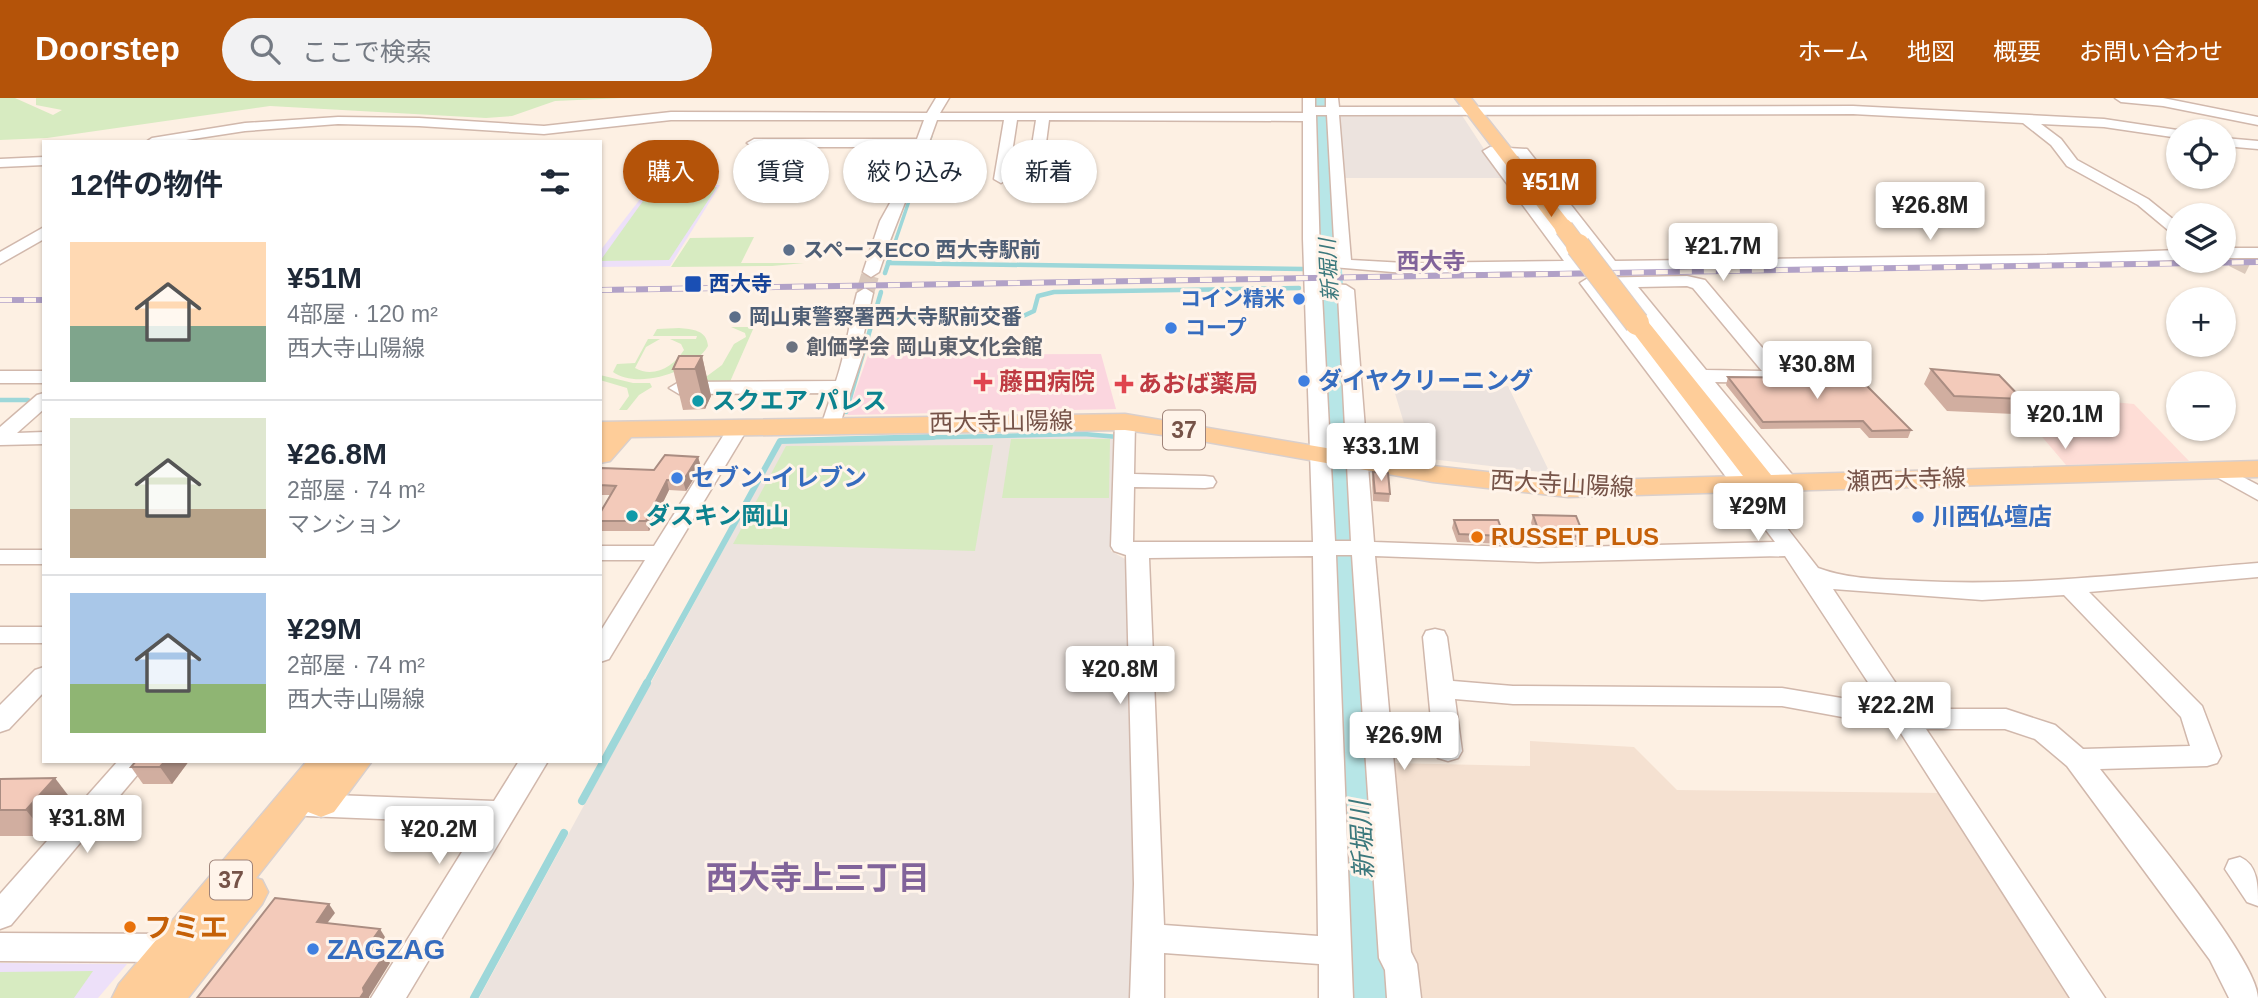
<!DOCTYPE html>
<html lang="ja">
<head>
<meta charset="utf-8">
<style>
  body { margin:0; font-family:Arial,"Noto Sans JP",sans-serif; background:#f2f2f3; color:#1f2937; height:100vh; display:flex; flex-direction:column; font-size:26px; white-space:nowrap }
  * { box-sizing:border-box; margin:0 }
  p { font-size:23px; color:#747a83 }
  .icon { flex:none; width:38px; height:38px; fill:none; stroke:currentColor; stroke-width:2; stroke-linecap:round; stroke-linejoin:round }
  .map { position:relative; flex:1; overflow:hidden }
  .panel { position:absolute; left:42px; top:42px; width:560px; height:623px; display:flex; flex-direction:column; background:#fff; border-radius:0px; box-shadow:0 2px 5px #0004 }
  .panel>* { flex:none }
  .top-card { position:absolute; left:623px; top:42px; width:665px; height:63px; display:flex; gap:14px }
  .buttons { position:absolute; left:2166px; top:21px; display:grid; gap:14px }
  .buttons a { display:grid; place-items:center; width:70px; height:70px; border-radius:50%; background:#fff; box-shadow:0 2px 5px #0004; font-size:35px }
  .price { position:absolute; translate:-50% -60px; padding:0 16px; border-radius:7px; background:#fff; color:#222; font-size:23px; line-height:46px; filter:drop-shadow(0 2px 4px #0008) }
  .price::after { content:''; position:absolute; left:50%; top:42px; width:21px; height:16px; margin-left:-10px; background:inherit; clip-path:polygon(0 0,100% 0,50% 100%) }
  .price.active { background:#b45309; color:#fff }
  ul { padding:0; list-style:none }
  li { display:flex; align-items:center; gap:21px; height:175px; padding:0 28px }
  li+li { border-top:2px solid #e0e1e3 }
  li span { display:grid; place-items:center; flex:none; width:196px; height:140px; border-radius:0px; color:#555 }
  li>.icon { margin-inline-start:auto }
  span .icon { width:84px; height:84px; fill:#fffc; stroke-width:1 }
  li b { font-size:30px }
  h2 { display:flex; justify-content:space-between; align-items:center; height:84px; padding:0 28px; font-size:30px }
  .pill { padding:0 24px; border-radius:32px; background:#fff; box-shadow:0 2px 5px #0004; font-size:24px; line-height:63px }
  .pill.active { background:#b45309; color:#fff }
  header { display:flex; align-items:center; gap:42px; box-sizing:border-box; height:98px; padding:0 35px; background:#b45309; color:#fff }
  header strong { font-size:33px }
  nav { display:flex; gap:38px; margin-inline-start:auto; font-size:24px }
  .search { width:490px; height:63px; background:#f2f2f3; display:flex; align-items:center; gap:18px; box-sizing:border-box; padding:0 24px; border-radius:38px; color:#747a83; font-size:26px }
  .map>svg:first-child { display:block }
  .residential { fill:#f5e1d1 }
  .commercial { fill:#feddd6 }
  .industrial { fill:#ece3de }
  .education { fill:#ede0f9 }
  .medical { fill:#fbd6df }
  .green { fill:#d7ebc1 }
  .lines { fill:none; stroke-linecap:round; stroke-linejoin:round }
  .stream-far3 { stroke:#9dd7d9; stroke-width:3.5 }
  .stream-far2 { stroke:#9dd7d9; stroke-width:4.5 }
  .stream-far1 { stroke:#9dd7d9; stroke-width:6 }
  .stream { stroke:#9dd7d9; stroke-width:8 }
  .river { fill:#b7e6e7; fill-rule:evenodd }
  .minor-tunnel { stroke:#dbc9bc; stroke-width:18; stroke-dasharray:18 9; stroke-linecap:butt }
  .minor-casing { stroke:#d1b8ac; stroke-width:3 }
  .major-casing { stroke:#d9cfcc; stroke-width:3 }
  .minor { fill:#fff; fill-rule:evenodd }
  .major { fill:#fecd99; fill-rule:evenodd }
  .rail-casing { stroke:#b1a1c7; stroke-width:6 }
  .rail { stroke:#fff4ea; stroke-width:4.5; stroke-dasharray:12; stroke-linecap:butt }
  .major-bridge-far1-casing { stroke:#d9cfcc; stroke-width:20; stroke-linecap:butt }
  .major-bridge-casing { stroke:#d9cfcc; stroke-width:26; stroke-linecap:butt }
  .major-bridge-far1 { stroke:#fecd99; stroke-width:18 }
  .major-bridge { stroke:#fecd99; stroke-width:24 }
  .wall { fill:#d1aea0 }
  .shaded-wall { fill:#aa8d82 }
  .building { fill:#f3caba; stroke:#aa8d82; stroke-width:2 }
  .service-dot { fill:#5c6f8a; stroke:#fff4ea; stroke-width:2.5 }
  .transit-dot { fill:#1a4fb4; stroke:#fff4ea; stroke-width:2.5 }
  .shop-dot { fill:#3f7fe0; stroke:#fff4ea; stroke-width:2.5 }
  .worship-dot { fill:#6b7280; stroke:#fff4ea; stroke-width:2.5 }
  .health-dot { fill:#e0444e; stroke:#fff4ea; stroke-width:2.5 }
  .culture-dot { fill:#0f9aa8; stroke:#fff4ea; stroke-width:2.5 }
  .food-dot { fill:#e8710a; stroke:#fff4ea; stroke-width:2.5 }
  .labels { text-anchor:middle; stroke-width:6; stroke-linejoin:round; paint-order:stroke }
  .far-service-label { font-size:21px; font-weight:bold; fill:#4e5e75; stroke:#fff4ea; text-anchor:start }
  .far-water-label { font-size:21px; font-style:italic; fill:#3b787c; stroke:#fff4ea }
  .far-transit-label { font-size:21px; font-weight:bold; fill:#164399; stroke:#fff4ea; text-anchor:start }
  .far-shop-label { font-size:21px; font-weight:bold; fill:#366cbe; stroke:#fff4ea; text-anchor:end }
  .far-worship-label { font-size:21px; font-weight:bold; fill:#5b616d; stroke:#fff4ea; text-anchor:start }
  .far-quarter-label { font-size:23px; font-weight:bold; fill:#81639a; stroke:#fff4ea }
  .shield { fill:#fff4ea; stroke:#9f8379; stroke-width:2 }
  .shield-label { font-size:23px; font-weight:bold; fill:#765348 }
  .shop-label { font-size:24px; font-weight:bold; fill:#366cbe; stroke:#fff4ea; text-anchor:start }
  .health-label { font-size:24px; font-weight:bold; fill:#be3a42; stroke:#fff4ea; text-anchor:start }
  .culture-label { font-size:24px; font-weight:bold; fill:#0d838f; stroke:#fff4ea; text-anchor:start }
  .street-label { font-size:24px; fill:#765348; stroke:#fff4ea }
  .food-label { font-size:24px; font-weight:bold; fill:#c56008; stroke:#fff4ea; text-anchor:start }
  .water-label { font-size:26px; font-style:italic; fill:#3b787c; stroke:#fff4ea }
  .near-food-label { font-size:28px; font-weight:bold; fill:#c56008; stroke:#fff4ea; text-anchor:start }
  .near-shop-label { font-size:28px; font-weight:bold; fill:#366cbe; stroke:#fff4ea; text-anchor:start }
  .near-neighbourhood-label { font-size:32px; font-weight:bold; fill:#81639a; stroke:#fff4ea }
</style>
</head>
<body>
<header>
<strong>Doorstep</strong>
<div class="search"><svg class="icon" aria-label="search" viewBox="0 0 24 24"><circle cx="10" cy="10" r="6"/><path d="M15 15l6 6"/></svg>ここで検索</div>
<nav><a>ホーム</a><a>地図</a><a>概要</a><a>お問い合わせ</a></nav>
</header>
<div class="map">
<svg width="2258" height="900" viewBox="0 0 2258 900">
  <rect width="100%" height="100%" fill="#fdf0e3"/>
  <polygon class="residential" points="1530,643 1634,649 1677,692 1944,695 2072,900 1413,900 1392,665 1530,668"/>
  <polygon class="commercial" points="2004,294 2134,306 2189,363 2066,367"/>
  <g class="industrial">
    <polygon points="1338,16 1461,16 1503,80 1345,80"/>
    <polygon points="1508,288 1550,375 1414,359 1394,292 1470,293"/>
    <polygon points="1083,338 1114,338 1111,453 1125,461 1135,726 1132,900 479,900 782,344"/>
  </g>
  <g class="education">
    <polygon points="651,87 720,87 670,168 600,169 600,153"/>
    <polygon points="0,865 127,866 98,900 0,900"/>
  </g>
  <polygon class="medical" points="1101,256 1116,311 847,317 868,257"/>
  <g class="green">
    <polygon points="0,0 15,0 53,17 62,12 36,7 36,0 622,0 555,3 512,18 486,20 270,8 47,40 0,42"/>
    <polygon points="1036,62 1078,62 1077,79 1034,80"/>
    <polygon points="653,89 717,89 669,162 600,163"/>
    <polygon points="754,139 741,165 804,165 772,168 671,169 690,140"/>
    <polygon points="731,229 754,229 729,286 695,287 722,267 734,246 746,239 745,235"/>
    <path d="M 679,230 C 692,231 707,232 708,248 C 693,274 638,292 613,274 L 617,266 L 635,265 L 648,241 L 660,241 L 646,249 L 635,270 C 654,281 674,268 684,252 L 681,246 L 670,241 L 696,241 L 697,238 L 653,238 L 657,231 Z"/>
    <polygon points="600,277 633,285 650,285 652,289 639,297 627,312 619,312 629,298 627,290 600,282"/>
    <polygon points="1011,341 1110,341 1109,400 1002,400"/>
    <polygon points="993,347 975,453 733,446 786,348"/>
    <polygon points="93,873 74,900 0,900 0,874"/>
  </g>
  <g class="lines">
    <polyline class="stream-far3" points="893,150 931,38"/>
    <g class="stream-far2">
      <polyline points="888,165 1303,171"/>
      <polyline points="1322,172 1330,172"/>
      <polyline points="885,175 894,148"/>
      <polyline points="874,222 1021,219 1034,213 1038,198 1054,194 1299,190"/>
      <polyline points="0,302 28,302"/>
      <polyline points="846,314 881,194"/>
      <polyline points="857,341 1084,336 1118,339"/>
    </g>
    <polyline class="stream-far1" points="646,586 780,343 933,339"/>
    <g class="stream">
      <polyline points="582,703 647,585"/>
      <polyline points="474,900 564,735"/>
    </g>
    <g class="river">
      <polygon points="1311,0 1329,0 1355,344 1350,351 1339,353 1328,351 1323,344"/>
      <polygon points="1340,365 1351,368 1356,375 1397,900 1345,900 1324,375 1329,368"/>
    </g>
    <g class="minor-tunnel">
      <polyline points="2233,160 2249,168"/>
      <polyline points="865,195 871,174"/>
    </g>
    <g class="minor-casing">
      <g id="minor">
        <path d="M 936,0 L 949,0 L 940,15 L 1303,15 L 1303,0 L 1315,0 L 1315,9 L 1326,9 L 1326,0 L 1338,0 L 1339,9 L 1853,8 L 2104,21 L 2184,33 L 2179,33 L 2179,40 L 2104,29 L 2041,26 L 2061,41 L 2077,62 L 2148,101 L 2179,126 L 2179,139 L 2174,137 L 2138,107 L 2067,68 L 2051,47 L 2023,25 L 1853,16 L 1339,17 L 1351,162 L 1405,165 L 1564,163 L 1483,53 L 1490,49 L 1527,51 L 1615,163 L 2047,157 L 2179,152 L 2179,162 L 2047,167 L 1405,175 L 1320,168 L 1321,185 L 1346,187 L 1354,192 L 1374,444 L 1538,450 L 1775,444 L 1580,185 L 1588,180 L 1687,178 L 1705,182 L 1782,273 L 1813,273 L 1822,279 L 1813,285 L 1715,284 L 1795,380 L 1798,385 L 1795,390 L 1779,390 L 1620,189 L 1600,190 L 1818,470 C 1850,482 1884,481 1918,483 C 2032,489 2145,474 2258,465 L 2258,479 L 2089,494 L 2202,608 L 2221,658 L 2217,665 L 2207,668 L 2100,671 C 2131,711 2258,860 2258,900 L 2229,900 L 2210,862 L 2067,668 L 2035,641 L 2005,631 L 1926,631 L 2105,900 L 2070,900 L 1897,629 L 1782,608 L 1513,606 L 1455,601 L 1462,653 L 1458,660 L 1448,663 L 1438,660 L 1434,653 L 1423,539 L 1426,533 L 1435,531 L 1444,533 L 1447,539 L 1453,583 L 1513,588 L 1782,590 L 1883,607 L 1785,458 L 1538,464 L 1375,458 L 1411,854 L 1417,866 L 1421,900 L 1387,900 L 1385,872 L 1379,860 L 1352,457 L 1336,457 L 1353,900 L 1319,900 L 1319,866 L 1164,855 L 1164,900 L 1130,900 L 1134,786 L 1126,457 L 1114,453 L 1111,448 L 1115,324 L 1118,320 L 1132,320 L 1135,324 L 1134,376 L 1205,378 L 1213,379 L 1216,384 L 1213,389 L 1205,390 L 1134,389 L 1133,444 L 1313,444 L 1303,141 L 1303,23 L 1049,22 L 1044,60 L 1037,64 L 1030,60 L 1036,22 L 1017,22 L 1008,81 L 1001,85 L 994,81 L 1004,22 L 937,22 C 919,74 896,122 879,174 L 871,179 L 863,174 L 880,123 L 900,87 L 914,49 L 754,49 L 747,45 L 754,41 L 917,41 L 924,22 L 671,22 L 544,36 L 419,28 L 338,26 L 245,33 L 173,44 L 146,44 L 152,40 L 245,25 L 338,19 L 419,20 L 544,28 L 671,14 L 927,15 ZM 1316,17 L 1327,17 L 1335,160 L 1320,159 ZM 1500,57 L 1518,58 L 1598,163 L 1580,163 ZM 1687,188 L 1693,190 L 1762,273 L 1706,272 L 1638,189 ZM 1322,196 L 1338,197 L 1351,443 L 1335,443 ZM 1313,458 L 1318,838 L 1164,827 L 1149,460 ZM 1833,491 L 1982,502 L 2064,497 L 2181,619 L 2190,648 L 2083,651 L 2055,627 L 2006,611 L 1913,611 Z"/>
        <polygon points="2115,0 2163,0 2258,19 2258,27 2163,8 2121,4"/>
        <polygon points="2224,40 2258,43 2258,51 2224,48"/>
        <polygon points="44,59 44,67 0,69 0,61"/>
        <polygon points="44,129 44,141 0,166 0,154"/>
        <rect x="2224" y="150" width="34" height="10"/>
        <path d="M 865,190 L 873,195 L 862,244 L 864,253 L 838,332 L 824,332 L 821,328 L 832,295 L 679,296 L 669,290 L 679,284 L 836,283 C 846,254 849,225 857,195 Z"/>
        <rect x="0" y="273" width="44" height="12"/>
        <polygon points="44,295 44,311 17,335 44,334 44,346 0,347 0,329 37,297"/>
        <polygon points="738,324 745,326 748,330 609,561 600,564 600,534 645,462 600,462 600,448 654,448 728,330 731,326"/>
        <polygon points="2218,366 2258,387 2258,402 2211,376 2208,372 2211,368"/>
        <rect x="0" y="452" width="44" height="14"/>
        <rect x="0" y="529" width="44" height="16"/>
        <polygon points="44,569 44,594 9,631 0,634 0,607 35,572"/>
        <polygon points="118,663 149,663 11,827 0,831 0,796"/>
        <polygon points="519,663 548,663 406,900 371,900 480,725 307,718 297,715 293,707 297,699 307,696 494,703"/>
        <path d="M 2240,759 C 2258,767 2258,787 2258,808 L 2247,804 L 2225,771 L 2229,762 Z"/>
        <polygon points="0,835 175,836 186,840 193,853 188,863 177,867 168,864 0,863"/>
      </g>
    </g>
    <g class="major-casing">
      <g id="major">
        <polygon points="1455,0 1471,0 1571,126 1574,130 1571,134 1557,134"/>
        <polygon points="1637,218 1645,220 1771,377 2258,363 2258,379 1568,399 1433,384 1185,340 1125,332 631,339 610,363 600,365 600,324 1125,316 1433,368 1568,383 1743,378 1626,225 1629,220"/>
        <polygon points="307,663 372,663 334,714 321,719 308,714 256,780 262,782 268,794 262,806 188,900 112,900 119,886"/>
      </g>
    </g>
    <use href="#minor" class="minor"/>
    <use href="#major" class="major"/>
    <g class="rail-casing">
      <g id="rail">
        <polyline points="600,192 2258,164"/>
        <polyline points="0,202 44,202"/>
      </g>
    </g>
    <use href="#rail" class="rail"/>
    <g class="major-bridge-far1-casing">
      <polyline id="major-bridge-far1" points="1564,130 1579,150"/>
    </g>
    <g class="major-bridge-casing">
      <polyline id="major-bridge" points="1578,148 1637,225"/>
    </g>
    <use href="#major-bridge-far1" class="major-bridge-far1"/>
    <use href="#major-bridge" class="major-bridge"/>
  </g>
  <g class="wall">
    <polygon points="702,258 711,298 705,311 683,312 673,271"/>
    <polygon points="1931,271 2022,301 2014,316 1947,313 1924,286"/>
    <polygon points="1728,279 1816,280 1911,332 1908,340 1869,340 1860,330 1761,331 1726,287"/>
    <polygon points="698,359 701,369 686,393 669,392 649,433 600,433 600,415 610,397 600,397 600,372 654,372"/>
    <polygon points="1373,374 1390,396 1389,404 1373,403 1372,382"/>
    <polygon points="1533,417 1584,438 1582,446 1539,447 1531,425"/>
    <polygon points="1454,422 1504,438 1502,446 1457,444 1452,430"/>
    <polygon points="136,663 189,663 172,686 143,686 131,669"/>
    <polygon points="0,681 74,705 47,738 0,738"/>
  </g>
  <g class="shaded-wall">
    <polygon points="702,258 711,298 705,311 695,271"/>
    <polygon points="698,359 701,369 686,393 683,383"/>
    <polygon points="667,382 669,392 649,433 646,423"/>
    <polygon points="165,663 189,663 172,686 160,669"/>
    <polygon points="55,680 74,705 47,738 26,712"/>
    <polygon points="329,806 335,815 322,832 317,824"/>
    <polygon points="380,831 385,839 370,863 364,854"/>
    <polygon points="385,856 390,865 369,899 369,900 360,900 363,890"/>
  </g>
  <g class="building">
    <polygon points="679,258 702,258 695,271 673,271"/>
    <polygon points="1931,271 1999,277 2022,301 1954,298"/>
    <polygon points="1821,277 1856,277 1911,332 1872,333 1863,323 1763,324 1728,279 1816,280"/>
    <polygon points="665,357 698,359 683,383 667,382 646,423 600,423 600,415 616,388 600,387 600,372 602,370 654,372"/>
    <polygon points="1373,374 1388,375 1390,396 1375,395"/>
    <polygon points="1533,417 1576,418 1584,438 1541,439"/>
    <polygon points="1454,422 1498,422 1504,438 1459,436"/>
    <polygon points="136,663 165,663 160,669 131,669"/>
    <polygon points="55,680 26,712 0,712 0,681"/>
    <polygon points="275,800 329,806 317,824 380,831 364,854 385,856 363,890 364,894 360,900 197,900"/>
  </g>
  <g class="service-dot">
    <circle cx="789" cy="152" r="7"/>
    <circle cx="735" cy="219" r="7"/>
  </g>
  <rect class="transit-dot" x="684" y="177" width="18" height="18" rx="3.5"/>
  <g class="shop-dot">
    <circle cx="1299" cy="201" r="7"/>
    <circle cx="1171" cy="230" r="7"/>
    <circle cx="1304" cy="283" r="7"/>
    <circle cx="677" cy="380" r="7"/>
    <circle cx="1918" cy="419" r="7"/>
    <circle cx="313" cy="851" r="7"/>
  </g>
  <circle class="worship-dot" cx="792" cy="249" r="7"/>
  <g class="health-dot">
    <path d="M979.5 273.5h7v7h7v7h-7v7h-7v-7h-7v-7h7z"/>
    <path d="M1120.5 275.5h7v7h7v7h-7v7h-7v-7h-7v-7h7z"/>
  </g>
  <g class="culture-dot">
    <circle cx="698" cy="303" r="7"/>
    <circle cx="632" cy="418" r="7"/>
  </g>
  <g class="food-dot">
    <circle cx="1477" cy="439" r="7"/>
    <circle cx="130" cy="829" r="7"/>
  </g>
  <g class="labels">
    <g class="far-service-label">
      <text x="803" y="159">スペースECO 西大寺駅前</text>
      <text x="749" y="226">岡山東警察署西大寺駅前交番</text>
    </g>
    <g class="far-water-label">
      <text transform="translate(1329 172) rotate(-93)" y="7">新堀川</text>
    </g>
    <g class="far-transit-label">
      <text x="709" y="193">西大寺</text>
    </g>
    <g class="far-shop-label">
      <text x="1285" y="208">コイン精米</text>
      <text x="1185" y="237" text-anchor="start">コープ</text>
    </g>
    <g class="far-worship-label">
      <text x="806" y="256">創価学会 岡山東文化会館</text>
    </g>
    <g class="far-quarter-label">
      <text x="1431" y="171">西大寺</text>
    </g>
    <g class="shield">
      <rect x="1163" y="312.5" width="42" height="39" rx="5"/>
      <rect x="210" y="762.5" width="42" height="39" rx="5"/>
    </g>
    <g class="shield-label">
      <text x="1184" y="340">37</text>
      <text x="231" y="790">37</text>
    </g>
    <g class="shop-label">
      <text x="1318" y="291">ダイヤクリーニング</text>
      <text x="691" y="388">セブン-イレブン</text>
      <text x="1932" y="427">川西仏壇店</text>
    </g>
    <g class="health-label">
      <text x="999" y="292">藤田病院</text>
      <text x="1138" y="294">あおば薬局</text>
    </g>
    <g class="culture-label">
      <text x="712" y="311">スクエア パレス</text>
      <text x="646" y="426">ダスキン岡山</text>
    </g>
    <g class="street-label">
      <text transform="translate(1001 324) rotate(-1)" y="8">西大寺山陽線</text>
      <text transform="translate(1906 382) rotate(-2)" y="8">瀬西大寺線</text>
      <text transform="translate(1562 386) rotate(3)" y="8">西大寺山陽線</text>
    </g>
    <g class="food-label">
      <text x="1491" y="447">RUSSET PLUS</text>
    </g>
    <g class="water-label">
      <text transform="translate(1362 742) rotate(-93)" y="9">新堀川</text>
    </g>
    <g class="near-food-label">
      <text x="144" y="839">フミエ</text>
    </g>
    <g class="near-shop-label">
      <text x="327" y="861">ZAGZAG</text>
    </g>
    <g class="near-neighbourhood-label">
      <text x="818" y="791">西大寺上三丁目</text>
    </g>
  </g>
</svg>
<div class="buttons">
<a><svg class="icon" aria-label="locate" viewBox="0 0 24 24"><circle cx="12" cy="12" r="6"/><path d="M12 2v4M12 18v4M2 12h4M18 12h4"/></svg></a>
<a><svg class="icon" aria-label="layers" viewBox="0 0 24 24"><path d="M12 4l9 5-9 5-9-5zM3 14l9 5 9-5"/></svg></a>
<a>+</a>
<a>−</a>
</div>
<b class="price active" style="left:1551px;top:121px">¥51M</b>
<b class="price" style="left:1930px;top:144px">¥26.8M</b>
<b class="price" style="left:1723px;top:185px">¥21.7M</b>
<b class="price" style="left:1817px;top:303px">¥30.8M</b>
<b class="price" style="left:2065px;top:353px">¥20.1M</b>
<b class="price" style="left:1381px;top:385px">¥33.1M</b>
<b class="price" style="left:1758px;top:445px">¥29M</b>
<b class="price" style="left:1120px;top:608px">¥20.8M</b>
<b class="price" style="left:1896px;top:644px">¥22.2M</b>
<b class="price" style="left:1404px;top:674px">¥26.9M</b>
<b class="price" style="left:87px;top:757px">¥31.8M</b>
<b class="price" style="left:439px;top:768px">¥20.2M</b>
<div class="top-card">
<a class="pill active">購入</a>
<a class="pill">賃貸</a>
<a class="pill">絞り込み</a>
<a class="pill">新着</a>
</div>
<section class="panel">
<h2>12件の物件<svg class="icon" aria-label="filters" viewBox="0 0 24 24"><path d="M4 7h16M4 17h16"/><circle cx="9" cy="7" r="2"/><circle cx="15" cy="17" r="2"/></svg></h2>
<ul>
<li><span style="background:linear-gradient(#ffd9b3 60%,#7fa58c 0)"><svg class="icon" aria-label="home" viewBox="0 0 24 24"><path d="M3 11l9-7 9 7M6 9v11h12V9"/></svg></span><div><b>¥51M</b><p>4部屋 · 120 m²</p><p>西大寺山陽線</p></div></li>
<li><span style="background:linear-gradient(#dfe7d0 65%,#b9a48a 0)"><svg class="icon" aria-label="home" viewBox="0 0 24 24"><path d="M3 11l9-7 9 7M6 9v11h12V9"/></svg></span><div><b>¥26.8M</b><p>2部屋 · 74 m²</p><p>マンション</p></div></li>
<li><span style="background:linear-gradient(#a9c7e8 65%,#8fb573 0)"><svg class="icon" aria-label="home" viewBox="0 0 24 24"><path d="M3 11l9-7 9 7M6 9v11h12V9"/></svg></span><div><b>¥29M</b><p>2部屋 · 74 m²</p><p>西大寺山陽線</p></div></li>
</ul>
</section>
</div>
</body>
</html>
